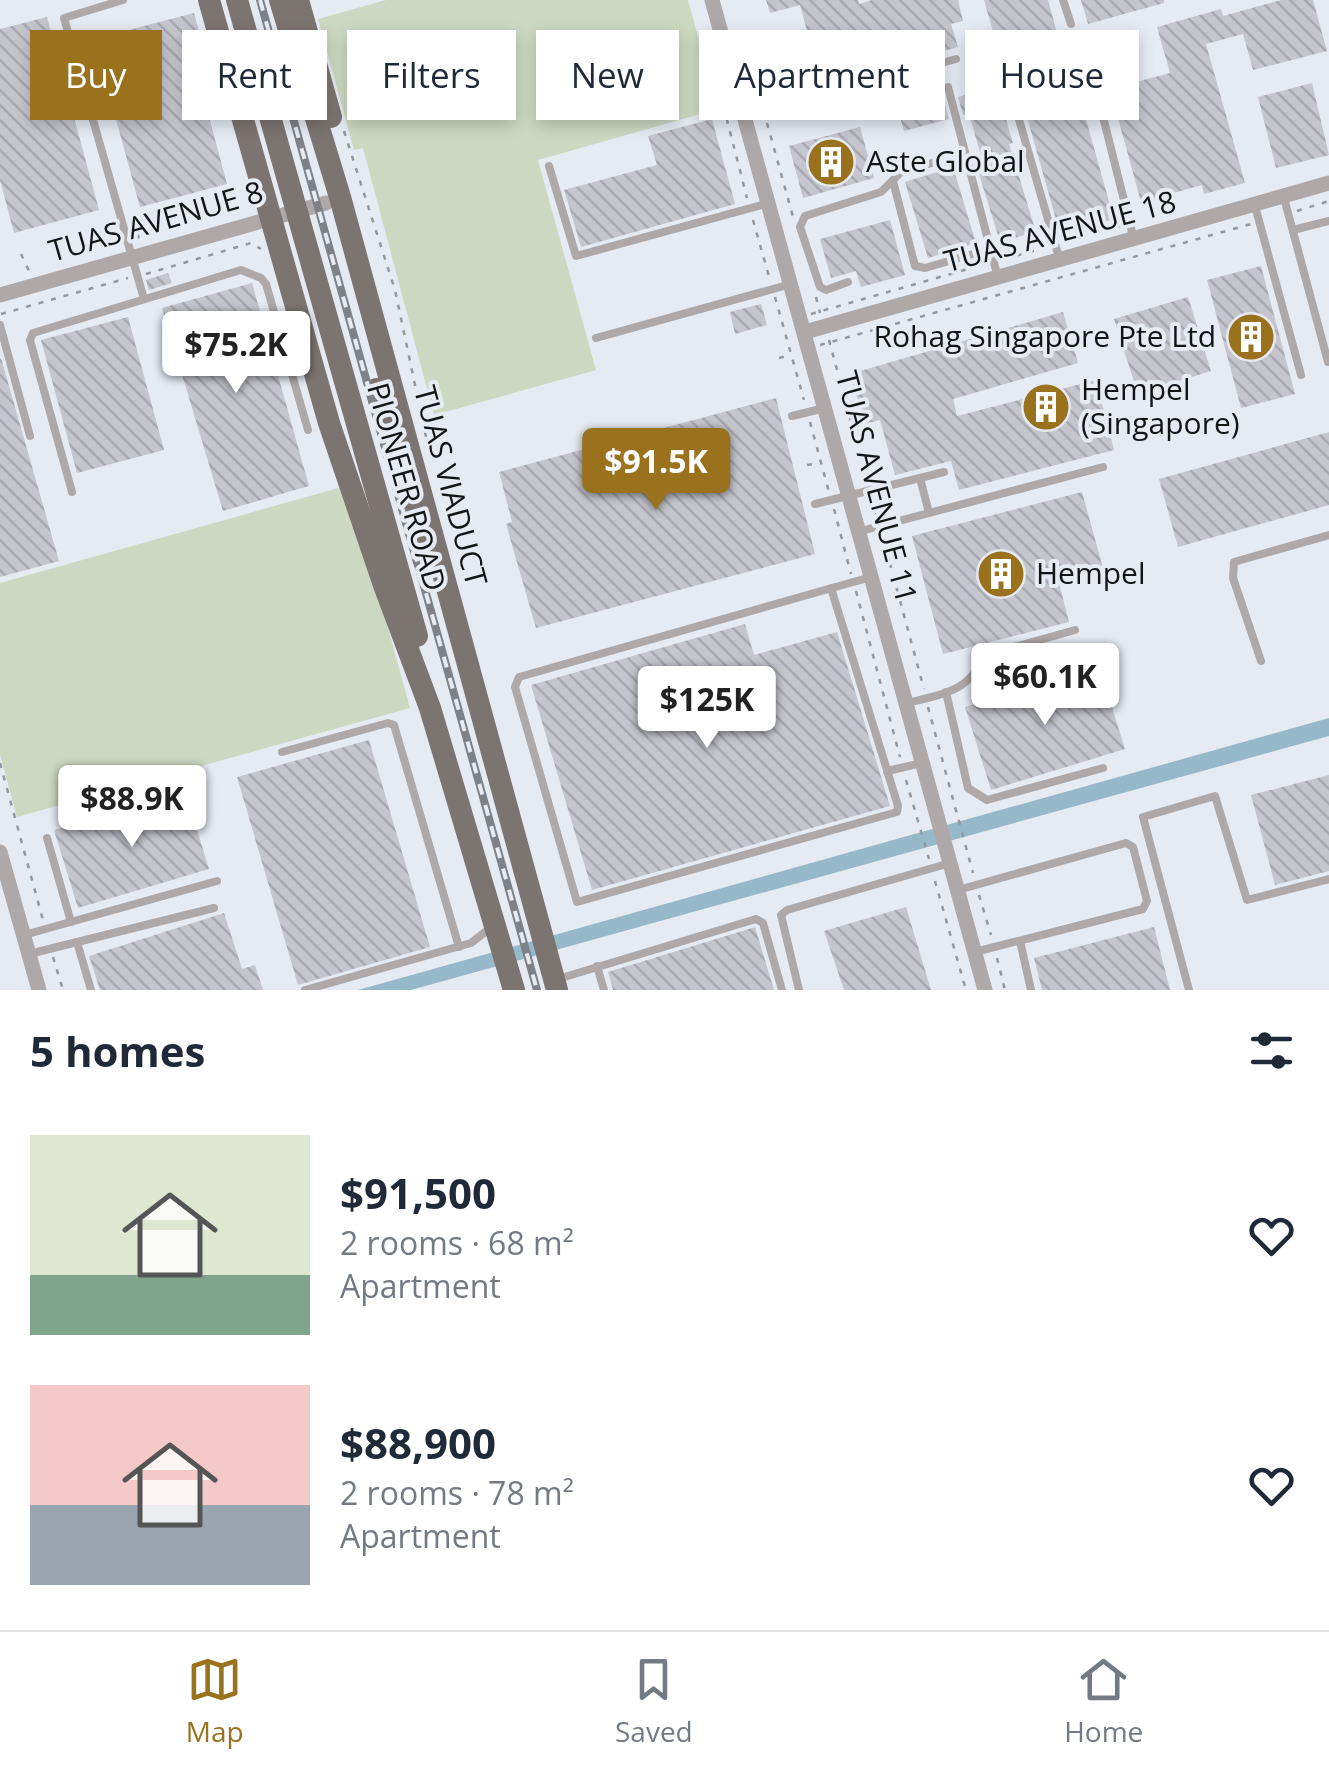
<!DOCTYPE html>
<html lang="en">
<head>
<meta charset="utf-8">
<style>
  body { margin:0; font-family:"Open Sans",sans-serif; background:#f6f6f7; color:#1f2937; height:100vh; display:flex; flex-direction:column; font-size:38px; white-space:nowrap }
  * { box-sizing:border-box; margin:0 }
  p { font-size:32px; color:#747a83 }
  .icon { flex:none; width:55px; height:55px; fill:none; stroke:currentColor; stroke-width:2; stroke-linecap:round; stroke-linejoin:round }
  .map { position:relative; height:990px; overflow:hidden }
  .details { display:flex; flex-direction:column; background:#fff; flex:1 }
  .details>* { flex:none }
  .hud { position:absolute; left:30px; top:30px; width:1270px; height:90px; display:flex; gap:20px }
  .price { position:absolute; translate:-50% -85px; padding:0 22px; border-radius:10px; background:#fff; color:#222; font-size:32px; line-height:65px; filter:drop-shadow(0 2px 5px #0008) }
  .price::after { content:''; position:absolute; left:50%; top:60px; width:30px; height:22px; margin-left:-15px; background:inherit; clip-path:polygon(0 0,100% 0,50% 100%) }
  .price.active { background:#9a721e; color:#fff }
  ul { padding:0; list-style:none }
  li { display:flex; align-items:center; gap:30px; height:250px; padding:0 30px }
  li span { display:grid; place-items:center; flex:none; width:280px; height:200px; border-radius:0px; color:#555 }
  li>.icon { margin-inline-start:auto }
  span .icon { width:120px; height:120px; fill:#fffc; stroke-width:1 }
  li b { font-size:42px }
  h2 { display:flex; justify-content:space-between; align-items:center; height:120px; padding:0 30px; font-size:42px }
  .pill { padding:0 35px; border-radius:0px; background:#fff; box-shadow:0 5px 15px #0003; font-size:35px; line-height:90px }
  .pill.active { background:#9a721e; color:#fff }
  .tabs { display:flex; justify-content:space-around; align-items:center; height:140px; border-top:2px solid #e0e1e3; background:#fff; font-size:28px; color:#747a83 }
  .tabs a { display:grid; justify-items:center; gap:5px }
  .tabs .active { color:#9a721e }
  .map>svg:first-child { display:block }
  .grass { fill:#cdd8c1 }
  .water { fill:#96b9ca }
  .building { fill:url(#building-back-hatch) }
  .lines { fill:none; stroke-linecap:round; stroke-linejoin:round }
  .path { stroke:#94989e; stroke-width:2.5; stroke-dasharray:5 8; stroke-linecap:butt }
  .lane { stroke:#aea9a8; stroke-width:8 }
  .street { stroke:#aea9a8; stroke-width:15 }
  .primary { stroke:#7c7471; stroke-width:22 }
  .rail-casing { stroke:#7e8187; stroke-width:8 }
  .rail { stroke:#e5eaf3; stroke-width:4; stroke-dasharray:11; stroke-linecap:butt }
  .labels { text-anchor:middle; stroke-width:8; stroke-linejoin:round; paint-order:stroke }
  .poi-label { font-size:30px; fill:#121416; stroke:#e5eaf3; text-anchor:start }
  .street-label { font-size:30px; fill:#121416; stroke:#e5eaf3 }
</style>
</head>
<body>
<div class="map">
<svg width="1329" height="990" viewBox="0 0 1329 990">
  <defs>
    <pattern id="building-back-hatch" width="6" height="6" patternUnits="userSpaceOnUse" patternTransform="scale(2.5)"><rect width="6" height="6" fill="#c5c5ce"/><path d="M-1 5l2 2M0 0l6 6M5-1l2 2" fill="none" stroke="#a8a8b0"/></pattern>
  </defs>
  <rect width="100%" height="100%" fill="#e5eaf3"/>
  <g class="grass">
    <polygon points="386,0 688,0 718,109 538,160 596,370 434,415 363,148 354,150 318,19"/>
    <polygon points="342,487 384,613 410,708 17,817 0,755 0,583"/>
  </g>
  <polygon class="water" points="1329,718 1329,736 411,990 358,990"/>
  <g class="building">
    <polygon points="766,0 858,0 859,4 872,0 958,0 963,21 951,24 958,47 886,67 878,39 792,63 788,49 810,42 800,5 770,13"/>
    <polygon points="984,0 1048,0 1062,51 1003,67"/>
    <polygon points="1081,0 1164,0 1164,3 1088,24"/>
    <polygon points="1281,0 1313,0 1327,51 1253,70 1243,34 1206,44 1245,183 1204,194 1202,185 1141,202 1110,89 1170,73 1157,27 1221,9 1223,16"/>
    <polygon points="194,13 206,58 194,61 227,184 140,207 94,39"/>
    <polygon points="47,17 99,210 14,233 0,180 0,29"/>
    <polygon points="1312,83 1329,155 1276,168 1258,97"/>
    <polygon points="1076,84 1114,219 1060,234 1022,99"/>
    <polygon points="996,86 1013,143 1009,144 1036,232 1000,242 975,161 982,159 969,114 963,115 958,97"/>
    <polygon points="943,98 949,119 904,131 898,110"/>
    <polygon points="712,119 735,204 581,247 564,190 657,165 648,136"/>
    <polygon points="860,127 874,178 803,198 789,146"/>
    <polygon points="953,167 976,243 928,258 905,182"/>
    <polygon points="890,220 905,275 861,287 856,271 831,278 820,239"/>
    <polygon points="1261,266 1295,394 1241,408 1207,280"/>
    <polygon points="168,273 172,283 149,290 146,280"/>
    <polygon points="252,283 309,486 223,511 162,308"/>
    <polygon points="1188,297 1211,371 1138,394 1114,319"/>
    <polygon points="761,304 767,325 735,334 730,312"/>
    <polygon points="1063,312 1078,363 953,399 957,416 1096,380 1114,450 959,490 951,461 895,475 880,420 865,424 850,374"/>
    <polygon points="128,317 164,450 77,473 41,340"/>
    <polygon points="1,358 59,561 0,577 0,359"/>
    <polygon points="776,398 815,554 536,628 506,524 512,522 499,472"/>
    <polygon points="1329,432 1329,505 1178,547 1159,479"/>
    <polygon points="1082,492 1103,568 1058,579 1069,622 943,654 912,536"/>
    <polygon points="745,624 754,655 837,632 890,806 592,890 531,685"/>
    <polygon points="1099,666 1125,749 991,790 965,707"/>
    <polygon points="369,740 430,947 298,985 237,777"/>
    <polygon points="1329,775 1329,871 1275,885 1251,795"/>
    <polygon points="185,791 209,869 78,908 54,830"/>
    <polygon points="906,907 931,990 844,990 824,931"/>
    <polygon points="224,913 242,969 255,965 263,990 100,990 89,956"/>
    <polygon points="755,927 774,990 613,990 608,972"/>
    <polygon points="1154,927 1170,990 1042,990 1034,958"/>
  </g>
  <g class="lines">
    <g class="path">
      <polyline points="742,56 749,54 761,101"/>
      <polyline points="717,81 747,198"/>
      <polyline points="767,123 793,217"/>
      <polyline points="344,131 395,290 430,456"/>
      <polyline points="1297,211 1329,201"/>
      <polyline points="753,220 770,280"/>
      <polyline points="134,221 139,239"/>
      <polyline points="1066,241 1121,226"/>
      <polyline points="21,254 30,273"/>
      <polyline points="1004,259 1044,248"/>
      <polyline points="146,274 251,243 261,249"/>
      <polyline points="775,297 804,400"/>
      <polyline points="816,297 820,313"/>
      <polyline points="1,314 128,278"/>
      <polyline points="811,314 982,265"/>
      <polyline points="829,340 867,482"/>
      <polyline points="820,345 1251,224"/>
      <polyline points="779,358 790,355"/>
      <polyline points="810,422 829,492"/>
      <polyline points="807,465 819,463"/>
      <polyline points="872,499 877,516"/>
      <polyline points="834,509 851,574"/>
      <polyline points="883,538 924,689"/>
      <polyline points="856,591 900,757"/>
      <polyline points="928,707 973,873"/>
      <polyline points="0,763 43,920"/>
      <polyline points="906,780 929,859"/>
      <polyline points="935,881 966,990"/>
      <polyline points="979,895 991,935"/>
      <polyline points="53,957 63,990"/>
      <polyline points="997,958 1005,990"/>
    </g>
    <g class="lane">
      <polyline points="123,0 64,18 144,299"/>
      <polyline points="1063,0 1071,24"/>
      <polyline points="1094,81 1134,240"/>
      <polyline points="948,87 998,278"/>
      <polyline points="1011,92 1060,261"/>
      <polyline points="745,118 956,59"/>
      <polyline points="549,166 576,256 769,203"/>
      <polyline points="893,181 915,266 925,268 990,249"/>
      <polyline points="1284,198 1328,362"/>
      <polyline points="1255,206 1301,375"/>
      <polyline points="1293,230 1329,221"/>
      <polyline points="848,282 826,290 820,287 800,227 805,216 881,192 902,171 966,154"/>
      <polyline points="0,325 30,436"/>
      <polyline points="596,338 791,284"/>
      <polyline points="792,416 825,408"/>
      <polyline points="920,478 929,513"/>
      <polyline points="72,492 30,340 33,333 241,270 261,278 266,284 308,430"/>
      <polyline points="815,504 944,472"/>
      <polyline points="861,531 1103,467"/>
      <polyline points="831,588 898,806 897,812 577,902 515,687 519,677 853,582 872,577"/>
      <polyline points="1261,661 1233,578 1234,562 1329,535"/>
      <polyline points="946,692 968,788 987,800 1103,768"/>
      <path d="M 907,703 C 927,698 955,694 970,678 C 979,669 982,660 993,653 L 1075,630"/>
      <polyline points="282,752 388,723 394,725 459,947"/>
      <polyline points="887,771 922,763"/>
      <polyline points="47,838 71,922"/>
      <polyline points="958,890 1126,843 1133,847 1147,901 1143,909 975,952"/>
      <polyline points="24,935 217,881"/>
      <polyline points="1020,941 1031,990"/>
      <polyline points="77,942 91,990"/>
      <polyline points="29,954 214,908"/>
      <polyline points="597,966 604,990"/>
      <polyline points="558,979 756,919 763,923 782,990"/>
      <polyline points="305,990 471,943 489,929"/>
      <polyline points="799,990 781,915 787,910 950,863"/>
      <polyline points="1189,990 1143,817 1215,796 1247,900 1329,879"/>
    </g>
    <g class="street">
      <polyline points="712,0 985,990"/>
      <polyline points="0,295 326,203"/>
      <polyline points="805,332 1329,183"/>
      <polyline points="0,852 39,990"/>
    </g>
    <g class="primary">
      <polyline points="209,0 329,423 385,588 430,708 514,990"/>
      <polyline points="237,0 417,636"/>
      <polyline points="280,0 340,197 557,990"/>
      <polyline points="298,0 331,117"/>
      <polyline points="376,389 424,561"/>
    </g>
    <g class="rail-casing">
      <polyline id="rail" points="260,0 537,990"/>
    </g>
    <use href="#rail" class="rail"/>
  </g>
  <defs>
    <g id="building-disc" transform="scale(2.5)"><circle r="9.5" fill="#9a721e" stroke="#e5eaf3"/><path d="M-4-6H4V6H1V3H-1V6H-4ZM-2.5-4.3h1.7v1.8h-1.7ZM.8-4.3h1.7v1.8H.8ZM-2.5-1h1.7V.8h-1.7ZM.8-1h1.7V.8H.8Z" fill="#fff"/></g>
  </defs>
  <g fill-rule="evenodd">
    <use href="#building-disc" x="831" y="162"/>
    <use href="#building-disc" x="1251" y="337"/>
    <use href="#building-disc" x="1046" y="407"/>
    <use href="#building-disc" x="1001" y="574"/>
  </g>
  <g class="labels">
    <g class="poi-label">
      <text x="866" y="172">Aste Global</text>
      <text x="1216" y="347" text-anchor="end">Rohag Singapore Pte Ltd</text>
      <text x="1081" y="400">Hempel<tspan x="1081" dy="34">(Singapore)</tspan></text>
      <text x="1036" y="584">Hempel</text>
    </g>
    <g class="street-label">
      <text transform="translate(156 222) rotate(-16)" y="10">TUAS AVENUE 8</text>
      <text transform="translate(1060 232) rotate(-15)" y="10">TUAS AVENUE 18</text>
      <text transform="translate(450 486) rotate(75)" y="10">TUAS VIADUCT</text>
      <text transform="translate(406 487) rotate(74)" y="10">PIONEER ROAD</text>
      <text transform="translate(876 487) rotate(75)" y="10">TUAS AVENUE 11</text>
    </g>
  </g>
</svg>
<b class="price" style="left:236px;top:396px">$75.2K</b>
<b class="price active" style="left:656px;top:513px">$91.5K</b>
<b class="price" style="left:1045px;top:728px">$60.1K</b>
<b class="price" style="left:707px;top:751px">$125K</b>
<b class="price" style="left:132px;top:850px">$88.9K</b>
<div class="hud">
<a class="pill active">Buy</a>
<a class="pill">Rent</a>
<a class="pill">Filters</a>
<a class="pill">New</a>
<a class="pill">Apartment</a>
<a class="pill">House</a>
</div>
</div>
<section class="details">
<h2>5 homes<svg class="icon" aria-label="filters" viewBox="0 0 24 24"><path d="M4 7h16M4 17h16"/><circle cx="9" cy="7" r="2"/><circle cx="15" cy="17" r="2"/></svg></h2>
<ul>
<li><span style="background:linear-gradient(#dfe7d0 70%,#7fa58c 0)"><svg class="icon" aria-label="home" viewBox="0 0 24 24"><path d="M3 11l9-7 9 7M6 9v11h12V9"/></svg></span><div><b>$91,500</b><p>2 rooms · 68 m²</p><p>Apartment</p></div><svg class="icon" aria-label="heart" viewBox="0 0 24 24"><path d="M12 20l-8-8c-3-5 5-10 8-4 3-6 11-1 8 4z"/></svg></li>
<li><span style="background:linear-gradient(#f6c9c9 60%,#9aa5b1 0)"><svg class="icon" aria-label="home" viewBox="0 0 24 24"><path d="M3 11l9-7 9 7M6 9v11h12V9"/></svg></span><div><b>$88,900</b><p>2 rooms · 78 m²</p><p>Apartment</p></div><svg class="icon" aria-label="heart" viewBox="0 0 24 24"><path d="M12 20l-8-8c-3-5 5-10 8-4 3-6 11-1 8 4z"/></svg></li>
</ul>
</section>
<nav class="tabs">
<a class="active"><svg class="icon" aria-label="map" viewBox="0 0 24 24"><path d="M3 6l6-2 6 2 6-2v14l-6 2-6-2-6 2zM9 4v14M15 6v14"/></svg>Map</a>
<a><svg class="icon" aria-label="saved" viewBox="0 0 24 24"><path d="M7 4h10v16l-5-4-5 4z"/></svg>Saved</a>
<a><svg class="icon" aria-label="home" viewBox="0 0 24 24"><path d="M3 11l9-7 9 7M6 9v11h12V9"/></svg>Home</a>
</nav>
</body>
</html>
